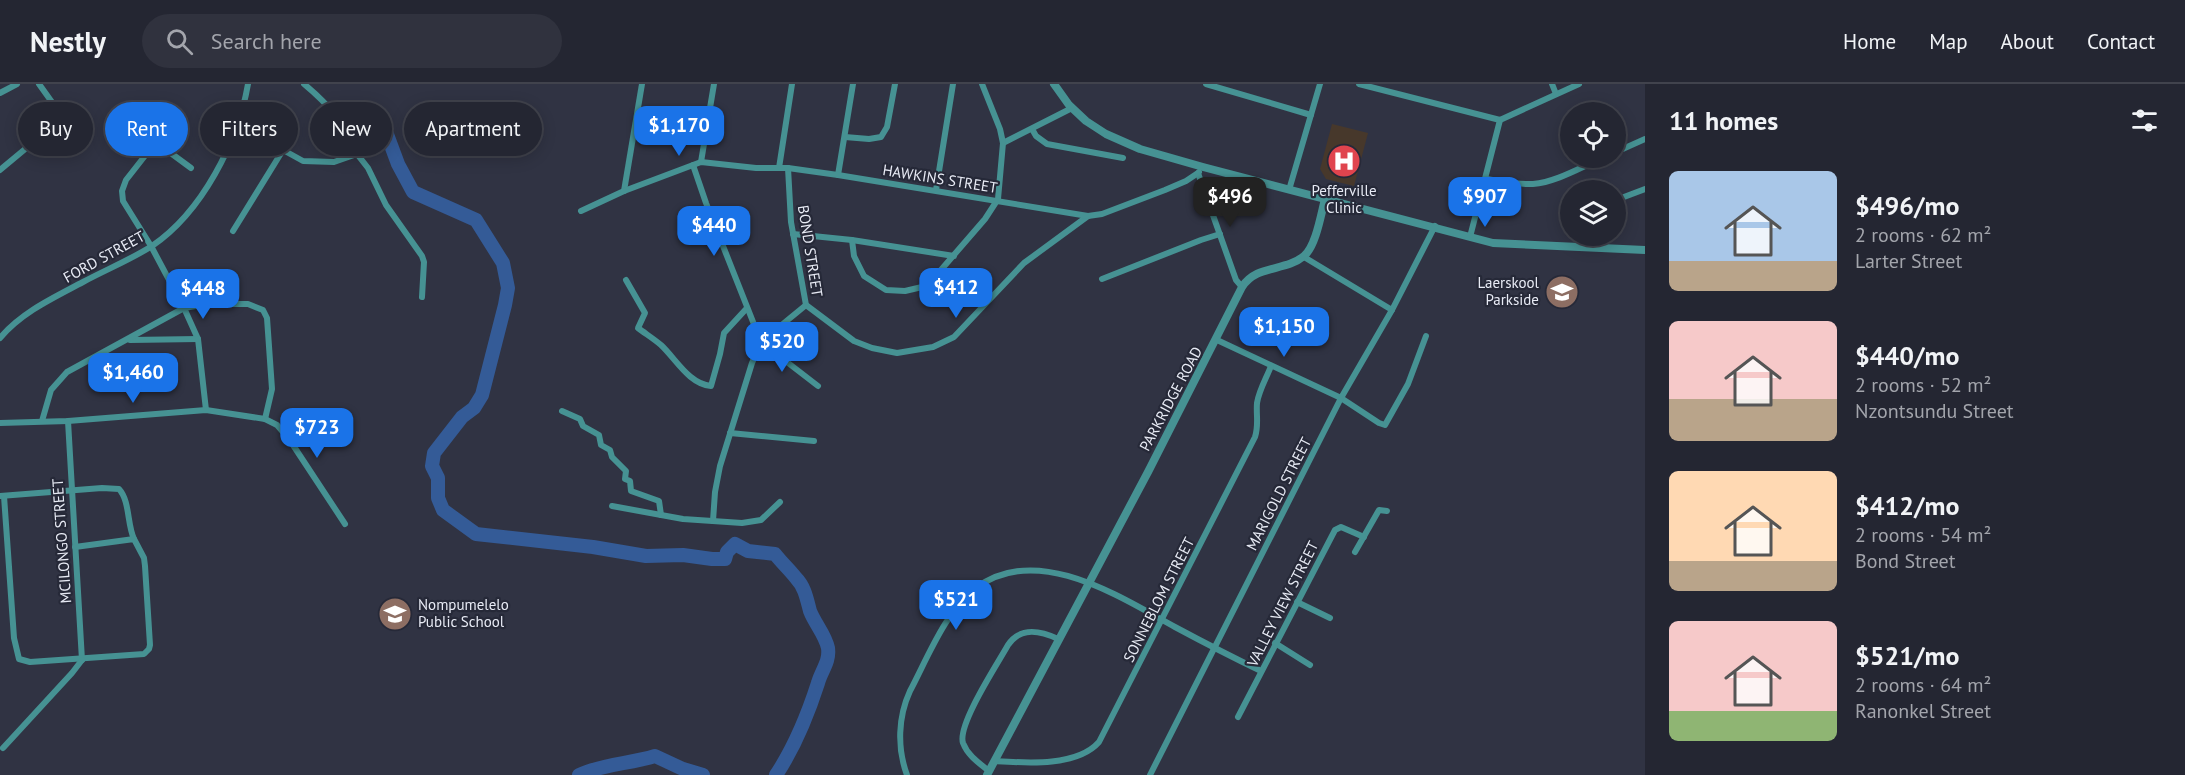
<!DOCTYPE html>
<html lang="en">
<head>
<meta charset="utf-8">
<style>
  body { margin:0; font-family:"PT Sans",sans-serif; background:#30323e; color:#f1f3f6; height:100vh; display:flex; flex-direction:column; font-size:22px; white-space:nowrap }
  * { box-sizing:border-box; margin:0 }
  p { font-size:20px; color:#a3a5ac }
  .icon { flex:none; width:33px; height:33px; fill:none; stroke:currentColor; stroke-width:2; stroke-linecap:round; stroke-linejoin:round }
  .map { position:relative; flex:1; overflow:hidden }
  .drawer { display:flex; flex-direction:column; background:#242632; width:540px }
  .drawer>* { flex:none }
  .guide { position:absolute; left:18px; top:18px; width:570px; height:54px; display:flex; gap:12px }
  .fabs { position:absolute; left:1560px; top:18px; display:grid; gap:12px }
  .fabs a { display:grid; place-items:center; width:66px; height:66px; border-radius:50%; background:#242632; box-shadow:0 3px 15px #0003,0 0 0 2px #41434d; font-size:30px }
  .price { position:absolute; translate:-50% -51px; padding:0 14px; border-radius:12px; background:#1a73e8; color:#fff; font-size:20px; line-height:39px; filter:drop-shadow(0 2px 3px #0008) }
  .price::after { content:''; position:absolute; left:50%; top:36px; width:18px; height:14px; margin-left:-9px; background:inherit; clip-path:polygon(0 0,100% 0,50% 100%) }
  .price.on { background:#222; color:#fff }
  ul { padding:0; list-style:none }
  li { display:flex; align-items:center; gap:18px; height:150px; padding:0 24px }
  li span { display:grid; place-items:center; flex:none; width:168px; height:120px; border-radius:9px; color:#555 }
  li>.icon { margin-inline-start:auto }
  span .icon { width:72px; height:72px; fill:#fffc; stroke-width:1 }
  li b { font-size:26px }
  h2 { display:flex; justify-content:space-between; align-items:center; height:72px; padding:0 24px; font-size:26px }
  .pill { padding:0 21px; border-radius:27px; background:#242632; box-shadow:0 3px 15px #0003,0 0 0 2px #41434d; font-size:21px; line-height:54px }
  .pill.on { background:#1a73e8; color:#fff }
  header { display:flex; align-items:center; gap:36px; box-sizing:border-box; height:84px; padding:0 30px; background:#242632; border-bottom:2px solid #41434d }
  header strong { font-size:28px }
  nav { display:flex; gap:33px; margin-inline-start:auto; font-size:21px }
  .search { width:420px; height:54px; background:#30323e; display:flex; align-items:center; gap:15px; box-sizing:border-box; padding:0 21px; border-radius:33px; color:#a3a5ac; font-size:22px }
  main { display:flex; flex:1; min-height:0 }
  .map>svg:first-child { display:block }
  .medical { fill:#47382b }
  .lines { fill:none; stroke-linecap:round; stroke-linejoin:round }
  .river { stroke:#345b97; stroke-width:14 }
  .minor { stroke:#469293; stroke-width:6 }
  .tertiary { stroke:#469293; stroke-width:8 }
  .labels { text-anchor:middle; stroke-width:4.5; stroke-linejoin:round; paint-order:stroke }
  .street-label { font-size:15px; fill:#e8ebf5; stroke:#262938 }
  .poi-label { font-size:15px; fill:#e8ebf5; stroke:#262938 }
</style>
</head>
<body>
<header>
<strong>Nestly</strong>
<div class="search"><svg class="icon" aria-label="search" viewBox="0 0 24 24"><circle cx="10" cy="10" r="6"/><path d="M15 15l6 6"/></svg>Search here</div>
<nav><a>Home</a><a>Map</a><a>About</a><a>Contact</a></nav>
</header>
<main>
<div class="map">
<svg width="1645" height="691" viewBox="0 0 1645 691">
  <rect width="100%" height="100%" fill="#303343"/>
  <polygon class="medical" points="1332,40 1368,49 1354,102 1326,95 1320,85"/>
  <g class="lines">
    <g class="river">
      <path d="M 382,37 L 398,80 L 413,108 L 476,136 L 503,179 L 508,204 L 505,221 L 482,311 L 474,324 L 462,333 L 434,369 L 432,382 L 438,394 L 438,414 L 443,426 L 476,450 L 593,463 L 646,472 L 683,471 L 712,475 L 725,475 L 727,468 L 735,460 L 748,467 L 775,470 C 782,479 789,485 796,494 C 805,503 807,516 810,527 C 815,540 825,550 828,564 C 830,578 821,587 818,599 C 808,630 794,664 776,691"/>
      <path d="M 579,691 C 603,680 629,680 655,672 L 683,685 L 703,691"/>
    </g>
    <g class="minor">
      <polyline points="1206,0 1311,31"/>
      <polyline points="1359,0 1500,36 1579,0"/>
      <polyline points="1552,0 1556,10"/>
      <polyline points="0,9 17,0"/>
      <path d="M 238,41 L 303,77 L 334,78 L 357,70 C 346,40 328,20 304,0"/>
      <polyline points="134,42 191,84"/>
      <polyline points="1032,45 1036,52 1047,60 1123,74"/>
      <polyline points="845,53 869,55 881,53 887,43 895,0"/>
      <polyline points="155,59 126,96 122,107 123,117 151,162 184,224 198,255 206,326"/>
      <polyline points="1003,59 1072,24"/>
      <polyline points="1616,68 1645,55"/>
      <polyline points="357,70 368,84 386,121 422,172 424,178 422,213"/>
      <polyline points="701,78 714,0"/>
      <polyline points="693,81 706,119 761,258 818,302"/>
      <polyline points="779,84 792,0"/>
      <polyline points="788,84 791,138 806,221 854,257 872,264 897,269 933,263 954,253 1024,179 1088,132 1102,130 1165,106 1186,97 1198,89"/>
      <polyline points="0,86 42,51 54,35 54,21 39,0"/>
      <polyline points="1199,88 1198,89 1236,196 1242,203"/>
      <polyline points="838,91 853,0"/>
      <path d="M 1486,95 C 1501,97 1517,101 1533,100 C 1557,98 1581,83 1603,74"/>
      <polyline points="936,106 953,0"/>
      <polyline points="1289,106 1320,0"/>
      <polyline points="624,107 642,0"/>
      <polyline points="1616,116 1645,105"/>
      <polyline points="581,127 624,107 701,78 756,84 788,84 838,91 1088,132"/>
      <polyline points="233,147 283,66"/>
      <polyline points="793,150 852,156 954,172"/>
      <polyline points="1470,153 1500,36"/>
      <polyline points="852,156 854,172 864,192 886,206 905,207 922,203 934,194 985,135 998,115 1003,59 1000,45 982,0"/>
      <polyline points="1304,173 1392,226"/>
      <polyline points="1102,195 1201,156 1220,150"/>
      <path d="M 626,196 L 645,229 L 638,244 C 646,250 654,255 661,261 C 676,275 689,300 711,302 L 720,270 L 724,249 L 747,224"/>
      <path d="M 0,254 C 22,228 53,214 83,198 C 105,186 130,176 152,162 C 202,128 238,58 248,0"/>
      <polyline points="130,256 198,255"/>
      <polyline points="1217,256 1341,314 1379,339 1385,341 1408,300 1426,252"/>
      <polyline points="562,327 580,335 583,342 599,351 601,361 610,366 612,373 626,387 625,395 630,397 631,407 659,417 661,431"/>
      <polyline points="42,337 51,306 67,288 184,224 207,220 248,220 263,226 267,234 272,305 265,335"/>
      <polyline points="68,337 82,576"/>
      <polyline points="0,339 68,337 206,326 265,335 277,341 289,355 345,440"/>
      <polyline points="730,349 814,357"/>
      <path d="M 0,412 L 102,404 L 119,405 C 130,417 127,440 134,455"/>
      <polyline points="4,412 14,554 19,575 30,578 144,570 149,565 150,561 145,482 144,474 134,455 75,463"/>
      <polyline points="612,422 683,435 742,439 761,436 780,418"/>
      <polyline points="713,437 715,408 720,382 752,279 761,258 806,221"/>
      <polyline points="1355,468 1379,426 1387,427"/>
      <polyline points="1297,518 1330,534"/>
      <polyline points="1275,559 1310,581"/>
      <polyline points="1238,633 1335,446 1341,443 1364,453"/>
      <polyline points="3,664 72,589 82,576"/>
      <path d="M 995,677 C 1026,679 1077,683 1099,658 L 1255,353 C 1259,341 1256,331 1257,319 C 1259,306 1267,293 1271,282"/>
      <path d="M 989,687 C 979,679 968,672 963,659 C 957,641 998,579 1008,561 C 1021,542 1041,547 1058,555"/>
      <path d="M 907,691 C 897,664 898,633 910,607 C 927,575 946,526 976,504 C 1037,458 1120,513 1175,543 C 1203,558 1232,573 1261,587"/>
      <polyline points="1150,691 1341,314 1392,226 1435,142"/>
    </g>
    <g class="tertiary">
      <polyline points="1054,0 1069,21 1086,37 1106,50 1140,65 1203,83 1493,159 1645,166"/>
      <path d="M 987,691 L 1148,388 L 1242,203 C 1257,180 1285,188 1304,172 C 1316,162 1321,130 1325,115"/>
    </g>
  </g>
  <defs>
    <g id="hospital-disc" transform="scale(1.725)"><circle r="9.5" fill="#e0444e" stroke="#262938"/><path d="M-5-5h3v3.5h4V-5h3V5h-3V1.5h-4V5h-3Z" fill="#fff"/></g>
    <g id="school-disc" transform="scale(1.725)"><circle r="9.5" fill="#8d6e63" stroke="#262938"/><path d="M0-5L7-2L0 1L-7-2ZM-4 1L0 2.5L4 1V4Q0 6-4 4Z" fill="#fff"/></g>
  </defs>
  <g fill-rule="evenodd">
    <use href="#hospital-disc" x="1344" y="77"/>
    <use href="#school-disc" x="1562" y="208"/>
    <use href="#school-disc" x="395" y="530"/>
  </g>
  <g class="labels">
    <g class="street-label">
      <text transform="translate(940 95) rotate(9)" y="5">HAWKINS STREET</text>
      <text transform="translate(810 167) rotate(81)" y="5">BOND STREET</text>
      <text transform="translate(104 173) rotate(-29)" y="5">FORD STREET</text>
      <text transform="translate(1171 315) rotate(-62)" y="5">PARKRIDGE ROAD</text>
      <text transform="translate(1279 410) rotate(-63)" y="5">MARIGOLD STREET</text>
      <text transform="translate(62 457) rotate(-94)" y="5">MCILONGO STREET</text>
      <text transform="translate(1159 516) rotate(-63)" y="5">SONNEBLOM STREET</text>
      <text transform="translate(1283 520) rotate(-63)" y="5">VALLEY VIEW STREET</text>
    </g>
    <g class="poi-label">
      <text x="1344" y="112">Pefferville<tspan x="1344" dy="17">Clinic</tspan></text>
      <text x="1539" y="204" text-anchor="end">Laerskool<tspan x="1539" dy="17">Parkside</tspan></text>
      <text x="418" y="526" text-anchor="start">Nompumelelo<tspan x="418" dy="17">Public School</tspan></text>
    </g>
  </g>
</svg>
<div class="fabs">
<a><svg class="icon" aria-label="locate" viewBox="0 0 24 24"><circle cx="12" cy="12" r="6"/><path d="M12 2v4M12 18v4M2 12h4M18 12h4"/></svg></a>
<a><svg class="icon" aria-label="layers" viewBox="0 0 24 24"><path d="M12 4l9 5-9 5-9-5zM3 14l9 5 9-5"/></svg></a>
</div>
<b class="price" style="left:679px;top:73px">$1,170</b>
<b class="price on" style="left:1230px;top:144px">$496</b>
<b class="price" style="left:1485px;top:144px">$907</b>
<b class="price" style="left:714px;top:173px">$440</b>
<b class="price" style="left:956px;top:235px">$412</b>
<b class="price" style="left:203px;top:236px">$448</b>
<b class="price" style="left:1284px;top:274px">$1,150</b>
<b class="price" style="left:782px;top:289px">$520</b>
<b class="price" style="left:133px;top:320px">$1,460</b>
<b class="price" style="left:317px;top:375px">$723</b>
<b class="price" style="left:956px;top:547px">$521</b>
<div class="guide">
<a class="pill">Buy</a>
<a class="pill on">Rent</a>
<a class="pill">Filters</a>
<a class="pill">New</a>
<a class="pill">Apartment</a>
</div>
</div>
<section class="drawer">
<h2>11 homes<svg class="icon" aria-label="filters" viewBox="0 0 24 24"><path d="M4 7h16M4 17h16"/><circle cx="9" cy="7" r="2"/><circle cx="15" cy="17" r="2"/></svg></h2>
<ul>
<li><span style="background:linear-gradient(#a9c7e8 75%,#b9a48a 0)"><svg class="icon" aria-label="home" viewBox="0 0 24 24"><path d="M3 11l9-7 9 7M6 9v11h12V9"/></svg></span><div><b>$496/mo</b><p>2 rooms · 62 m²</p><p>Larter Street</p></div></li>
<li><span style="background:linear-gradient(#f6c9c9 65%,#b9a48a 0)"><svg class="icon" aria-label="home" viewBox="0 0 24 24"><path d="M3 11l9-7 9 7M6 9v11h12V9"/></svg></span><div><b>$440/mo</b><p>2 rooms · 52 m²</p><p>Nzontsundu Street</p></div></li>
<li><span style="background:linear-gradient(#ffd9b3 75%,#b9a48a 0)"><svg class="icon" aria-label="home" viewBox="0 0 24 24"><path d="M3 11l9-7 9 7M6 9v11h12V9"/></svg></span><div><b>$412/mo</b><p>2 rooms · 54 m²</p><p>Bond Street</p></div></li>
<li><span style="background:linear-gradient(#f6c9c9 75%,#8fb573 0)"><svg class="icon" aria-label="home" viewBox="0 0 24 24"><path d="M3 11l9-7 9 7M6 9v11h12V9"/></svg></span><div><b>$521/mo</b><p>2 rooms · 64 m²</p><p>Ranonkel Street</p></div></li>
</ul>
</section>
</main>
</body>
</html>
